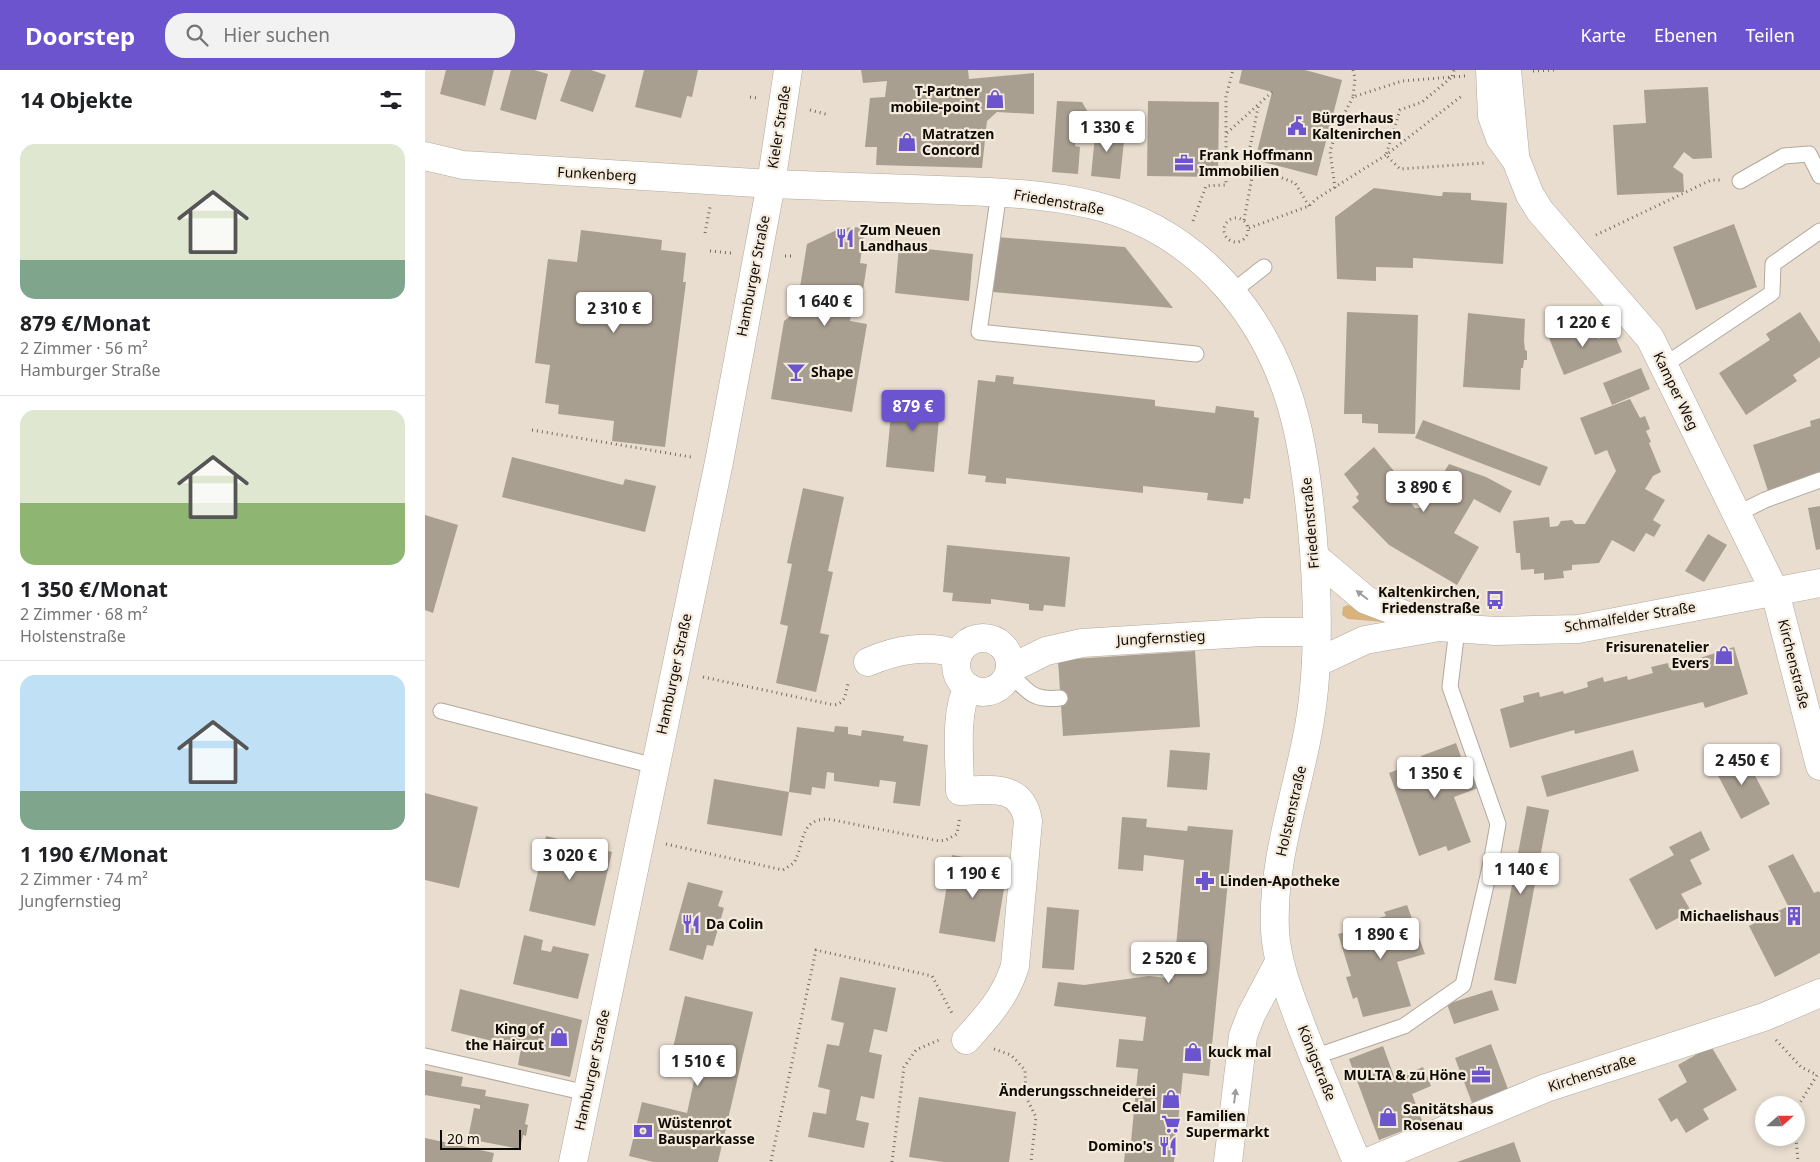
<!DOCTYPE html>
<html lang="de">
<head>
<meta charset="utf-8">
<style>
  body { margin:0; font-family:"Noto Sans",sans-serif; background:#f2f2f2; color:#202124; height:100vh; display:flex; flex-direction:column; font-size:19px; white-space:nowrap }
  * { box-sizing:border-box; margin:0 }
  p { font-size:16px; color:#757577 }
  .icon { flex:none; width:28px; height:28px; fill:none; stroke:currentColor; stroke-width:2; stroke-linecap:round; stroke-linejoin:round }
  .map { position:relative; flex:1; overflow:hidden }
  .drawer { display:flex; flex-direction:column; background:#fff; width:425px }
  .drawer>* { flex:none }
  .needle { width:32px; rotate:69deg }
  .controls { position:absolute; left:1330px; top:1026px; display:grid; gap:10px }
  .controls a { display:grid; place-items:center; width:50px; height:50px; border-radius:50%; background:#fff; box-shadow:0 2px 8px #0003; font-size:25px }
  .scale { position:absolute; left:15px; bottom:12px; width:81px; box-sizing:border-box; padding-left:5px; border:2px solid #0f0b07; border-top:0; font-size:14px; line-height:18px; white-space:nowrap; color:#0f0b07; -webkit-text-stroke:4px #f5ebdc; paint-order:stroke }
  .price { position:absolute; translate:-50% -42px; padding:0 11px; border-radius:5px; background:#fff; color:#222; font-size:16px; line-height:32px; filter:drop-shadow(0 1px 2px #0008) }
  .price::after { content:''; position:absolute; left:50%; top:30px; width:15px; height:11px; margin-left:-8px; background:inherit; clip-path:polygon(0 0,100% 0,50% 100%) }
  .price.current { background:#6b54ce; color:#fff }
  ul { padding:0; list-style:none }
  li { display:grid; align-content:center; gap:10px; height:265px; padding:0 20px }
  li+li { border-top:1px solid #e0e0e0 }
  li span { display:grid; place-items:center; height:155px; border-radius:15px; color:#555 }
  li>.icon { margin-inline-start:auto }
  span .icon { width:90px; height:90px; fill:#fffc; stroke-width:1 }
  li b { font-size:21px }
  h2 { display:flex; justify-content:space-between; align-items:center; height:60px; padding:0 20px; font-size:21px }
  header { display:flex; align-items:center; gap:30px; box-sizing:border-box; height:70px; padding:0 25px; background:#6b54ce; color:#fff }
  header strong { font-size:24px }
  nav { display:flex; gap:28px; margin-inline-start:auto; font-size:18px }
  .search { width:350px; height:45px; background:#f2f2f2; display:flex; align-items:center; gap:12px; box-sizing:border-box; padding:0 18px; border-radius:20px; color:#757577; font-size:19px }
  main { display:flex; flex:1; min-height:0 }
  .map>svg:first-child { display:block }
  .green { fill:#d8b37b }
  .building { fill:#a99f91 }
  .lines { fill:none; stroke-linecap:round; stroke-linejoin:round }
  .service-casing { stroke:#b2a99b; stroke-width:17 }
  .minor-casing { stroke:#b2a99b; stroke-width:29 }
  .tertiary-casing { stroke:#b2a99b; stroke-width:29 }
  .secondary-casing { stroke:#b2a99b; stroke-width:29 }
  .path { stroke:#746c64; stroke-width:3; stroke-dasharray:1 4; stroke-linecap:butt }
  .service { stroke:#fff; stroke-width:15 }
  .minor { stroke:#fff; stroke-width:28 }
  .tertiary { stroke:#fff; stroke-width:28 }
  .secondary { stroke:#fff; stroke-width:28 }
  .oneway { fill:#9f9d9c }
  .labels { text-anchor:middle; stroke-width:4.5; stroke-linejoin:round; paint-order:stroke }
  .poi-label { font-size:14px; font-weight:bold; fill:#0f0b07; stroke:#f5ebdc; text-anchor:start }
  .street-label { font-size:14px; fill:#0f0b07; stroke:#f5ebdc }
</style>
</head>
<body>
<header>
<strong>Doorstep</strong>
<div class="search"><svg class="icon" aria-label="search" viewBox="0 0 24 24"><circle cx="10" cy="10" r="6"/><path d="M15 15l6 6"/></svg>Hier suchen</div>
<nav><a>Karte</a><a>Ebenen</a><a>Teilen</a></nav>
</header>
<main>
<section class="drawer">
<h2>14 Objekte<svg class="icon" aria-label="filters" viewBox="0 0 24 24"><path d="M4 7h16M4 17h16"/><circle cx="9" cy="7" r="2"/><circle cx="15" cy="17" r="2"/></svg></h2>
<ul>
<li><span style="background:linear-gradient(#dfe7d0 75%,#7fa58c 0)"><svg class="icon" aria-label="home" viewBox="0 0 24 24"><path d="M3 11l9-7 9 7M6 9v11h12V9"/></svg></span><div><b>879 €/Monat</b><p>2 Zimmer · 56 m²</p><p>Hamburger Straße</p></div></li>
<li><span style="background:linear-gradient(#dfe7d0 60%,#8fb573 0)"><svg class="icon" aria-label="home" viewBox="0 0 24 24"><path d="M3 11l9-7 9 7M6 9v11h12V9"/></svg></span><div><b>1 350 €/Monat</b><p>2 Zimmer · 68 m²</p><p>Holstenstraße</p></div></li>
<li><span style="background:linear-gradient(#bfe0f5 75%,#7fa58c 0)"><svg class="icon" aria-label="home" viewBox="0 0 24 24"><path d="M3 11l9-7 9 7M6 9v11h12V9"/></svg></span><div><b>1 190 €/Monat</b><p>2 Zimmer · 74 m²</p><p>Jungfernstieg</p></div></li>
</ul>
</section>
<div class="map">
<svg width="1395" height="1092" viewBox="0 0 1395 1092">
  <rect width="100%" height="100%" fill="#e8ddcf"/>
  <polygon class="green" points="923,535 971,550 971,553 923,549 917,545 918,537"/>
  <g class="building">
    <polygon points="21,0 69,0 60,36 15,24"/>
    <polygon points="86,0 109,0 123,4 111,50 75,40"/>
    <polygon points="146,0 166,0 181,5 168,42 135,31"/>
    <polygon points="219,0 273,0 267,27 262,26 256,48 210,37"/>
    <polygon points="436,0 543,0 544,9 609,3 609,44 572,42 562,51 557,98 451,95 452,77 440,77 445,28 460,27 462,11 438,13"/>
    <polygon points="817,0 880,0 917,10 892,106 830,90 847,22 814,13"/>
    <polygon points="1283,17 1287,88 1268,89 1259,82 1248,97 1258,104 1259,122 1192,125 1188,55 1221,53 1219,20"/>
    <polygon points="632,31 657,32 667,49 652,58 650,76 655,77 653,104 627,102"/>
    <polygon points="723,31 794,32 793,107 722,106"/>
    <polygon points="675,53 692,55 691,70 699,71 695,109 666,106 670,66 674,66"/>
    <polygon points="949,118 1013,126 1017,126 1018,122 1046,123 1046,130 1082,133 1078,194 988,188 988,198 951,197 951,211 912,209 910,147"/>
    <polygon points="1309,154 1332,217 1271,240 1248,177"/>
    <polygon points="440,157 435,193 442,194 437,227 429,226 425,251 442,254 427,342 346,329 359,251 371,242 382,174 416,158"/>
    <polygon points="156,160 237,170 236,180 261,183 258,212 261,212 240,377 187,371 189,351 133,344 134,335 120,333 125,295 110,293 123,189 152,192"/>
    <polygon points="572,167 700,177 748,238 568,222"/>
    <polygon points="474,176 548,184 544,231 470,223"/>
    <polygon points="922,242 993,245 990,364 953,363 953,354 937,353 937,344 919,344"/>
    <polygon points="1375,242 1395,273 1395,287 1368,305 1372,311 1321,345 1294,303 1345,270 1341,264"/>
    <polygon points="1043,243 1100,249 1099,271 1100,280 1102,281 1102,290 1099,290 1098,298 1096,298 1095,320 1038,317"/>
    <polygon points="1166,251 1173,269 1189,263 1197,282 1139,305 1124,268"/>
    <polygon points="1216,298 1225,319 1187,335 1178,313"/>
    <polygon points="571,305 589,307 588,314 730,330 730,336 790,343 791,336 829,341 829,347 834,348 825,429 819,428 818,434 782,430 783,423 718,416 718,423 581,408 581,414 560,412 561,406 543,404 553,310 570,312"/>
    <polygon points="468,322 516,327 509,402 461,397"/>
    <polygon points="1205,329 1215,348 1220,346 1225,359 1221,361 1226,372 1224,373 1236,402 1228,406 1220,419 1240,430 1228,450 1236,455 1229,467 1221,463 1209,482 1187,470 1174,493 1147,495 1147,500 1138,501 1139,508 1119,510 1119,503 1109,504 1109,499 1096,500 1095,483 1091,483 1088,451 1124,447 1125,457 1133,456 1136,451 1147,450 1150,454 1160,454 1191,401 1182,380 1170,385 1155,348"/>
    <polygon points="1395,348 1395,405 1343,421 1328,375 1386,356 1385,351"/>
    <polygon points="998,350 1123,397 1115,416 990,368"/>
    <polygon points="949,377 973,406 968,411 990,438 997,438 1024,394 1061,407 1087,421 1075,443 1049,429 1029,463 1054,477 1032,515 964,475 927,437 934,431 931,427 934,424 919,404"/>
    <polygon points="87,387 198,415 200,409 231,416 220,462 77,427"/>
    <polygon points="378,418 419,427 403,501 408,502 395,563 404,565 391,622 351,613 363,556 355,554 367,494 362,493"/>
    <polygon points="1395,436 1395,479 1391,480 1383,438"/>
    <polygon points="0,445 33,455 8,543 0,540"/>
    <polygon points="1283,464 1302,475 1279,512 1260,501"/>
    <polygon points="522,475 645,487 640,537 619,535 618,541 604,540 604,534 566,529 566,534 527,531 528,523 518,522"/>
    <polygon points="1309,577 1323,624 1280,638 1278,632 1150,664 1149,660 1085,678 1075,639 1099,632 1098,626 1114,622 1115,627 1138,621 1139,624 1163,617 1162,612 1178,607 1179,612 1202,606 1203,610 1228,603 1226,597 1243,593 1244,598"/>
    <polygon points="770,581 775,657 638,666 633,590"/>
    <polygon points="410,656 423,657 423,664 436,666 437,660 479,666 478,671 503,675 495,736 468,733 471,712 455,710 454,717 409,711 409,703 402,702 400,719 387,717 386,725 364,722 372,657 409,662"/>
    <polygon points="1031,673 1039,695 1043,694 1053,718 1029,727 1046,772 1023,781 1021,776 994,786 964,703 997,690 996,686"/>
    <polygon points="745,680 785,683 782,720 742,717"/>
    <polygon points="1208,680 1214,701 1122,727 1116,706"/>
    <polygon points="1318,683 1345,734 1316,749 1289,698"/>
    <polygon points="289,709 364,722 357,766 282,754"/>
    <polygon points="0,723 53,737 34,818 0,810"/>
    <polygon points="1102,736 1124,740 1091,914 1069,910"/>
    <polygon points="697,747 722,749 721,757 762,761 763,756 808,760 784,1006 758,1003 749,1092 699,1092 700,1082 705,1082 713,999 691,997 694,969 718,971 721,947 629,936 633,912 659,915 724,906 748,909 759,790 719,785 718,801 693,799"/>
    <polygon points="1276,761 1285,780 1265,790 1277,814 1256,824 1266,841 1231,860 1204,809 1249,785 1244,777"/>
    <polygon points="121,766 187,782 170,856 104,841"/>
    <polygon points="1368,784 1389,823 1394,821 1395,823 1395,883 1350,907 1324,856 1363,836 1343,796"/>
    <polygon points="527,785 583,795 570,872 514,863"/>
    <polygon points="263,812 298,821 293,836 299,838 288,876 282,875 278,890 244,880"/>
    <polygon points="982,835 1000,884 972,892 986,936 938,947 932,927 928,929 921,907 926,906 913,864 928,860 927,856 961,846 959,842"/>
    <polygon points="622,837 654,840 649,900 617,898"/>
    <polygon points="99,865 118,870 116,880 126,882 128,876 164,884 153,929 88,914"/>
    <polygon points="415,907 471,918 462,962 449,959 444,982 457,985 449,1029 436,1026 431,1050 444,1053 439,1078 383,1067 388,1042 401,1044 405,1020 393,1017 402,974 414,976 419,953 406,950"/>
    <polygon points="35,919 157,950 145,1007 93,995 96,978 26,961"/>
    <polygon points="1067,920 1074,940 1029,954 1022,934"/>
    <polygon points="260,926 328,942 293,1092 228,1092 204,1086 217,1032 262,1043 272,997 245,991"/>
    <polygon points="1066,974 1083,1019 1047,1033 1030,988"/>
    <polygon points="958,976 970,1009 998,997 1006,1016 987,1024 998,1053 954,1070 924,989"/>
    <polygon points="1286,976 1312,1020 1278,1039 1284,1049 1261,1063 1252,1048 1246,1052 1233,1029 1262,1012 1253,995"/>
    <polygon points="0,1000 38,1007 36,1016 61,1020 60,1026 104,1034 100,1054 103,1055 101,1066 98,1065 95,1079 43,1069 49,1038 55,1039 55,1035 0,1025"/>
    <polygon points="494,1027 591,1042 584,1092 518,1092 484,1087"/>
    <polygon points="0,1068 69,1083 67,1092 0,1092"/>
    <polygon points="1089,1072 1096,1092 1032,1092"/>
  </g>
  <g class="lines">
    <g class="service-casing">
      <g id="service">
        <polyline points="1315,111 1359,86 1384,84 1395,106"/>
        <polyline points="574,122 554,262 771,284"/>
        <polyline points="807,222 839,197"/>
        <polyline points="1238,296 1347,223 1348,194 1395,161"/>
        <polyline points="1312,444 1340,430 1395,410"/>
        <path d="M 584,602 C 602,621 607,631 635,628"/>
        <polyline points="16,641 230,696"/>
        <polyline points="0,986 162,1023"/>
        <polyline points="889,987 979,956 1038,915 1066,793 1073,754 1025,617 1032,559"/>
      </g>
    </g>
    <g class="minor-casing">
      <g id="minor">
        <polyline points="1065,0 1067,46 1075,68 1091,90 1105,125 1115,141 1225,268 1350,522 1395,696"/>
        <polyline points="1082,0 1090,84"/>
        <circle cx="558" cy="595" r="27"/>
        <path d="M 443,592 C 470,580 505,573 533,585"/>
        <polyline points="585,595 595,594 621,581 657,573 836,562 891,562"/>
        <path d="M 541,970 C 562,947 581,926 590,896 L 603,751 C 597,713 565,720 535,721 C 535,691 529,643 543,617"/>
        <polyline points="803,1092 818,966 826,945 854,892"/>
        <polyline points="943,1092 1121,1018 1339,947 1395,923"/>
      </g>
    </g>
    <g class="tertiary-casing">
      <polyline id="tertiary" points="0,86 38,95 346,114"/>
    </g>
    <g class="secondary-casing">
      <g id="secondary">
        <path d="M 346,114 C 402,116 458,118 514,120 C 565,122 618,123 668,135 C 778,162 849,253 873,361 C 880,393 884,426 887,458 C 892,511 894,566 889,619 C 882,701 846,778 850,861 C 852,894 865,925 876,955 C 894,1001 913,1046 932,1092"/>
        <polyline points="890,487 941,530 1012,557"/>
        <polyline points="891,593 940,570 1014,557 1070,561 1153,559 1395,513"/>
        <polyline points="148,1092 294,392 346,114 363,0"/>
      </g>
    </g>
    <g class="path">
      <polyline points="928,0 930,8 928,27 977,11 1027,7 1029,0"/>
      <polyline points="1108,1 1130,0"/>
      <polyline points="1040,6 1027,7 997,32 975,40 961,85 975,99 1059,93"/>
      <polyline points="325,27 332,28"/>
      <polyline points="385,40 404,45"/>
      <polyline points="802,63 847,22"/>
      <polyline points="829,97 870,113 884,136"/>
      <polyline points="910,118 905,81 915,52 928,27"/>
      <circle cx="811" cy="160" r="12"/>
      <polyline points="819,150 829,97 824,82 834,33"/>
      <polyline points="768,151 781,116 801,115 801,27 808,0"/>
      <polyline points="824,158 884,136 891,129 961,85 1038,25"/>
      <polyline points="280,163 285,137"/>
      <polyline points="1171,165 1286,110 1295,110"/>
      <polyline points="285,181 306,183"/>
      <polyline points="360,186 369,186"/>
      <polyline points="107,360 266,387"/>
      <path d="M 278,607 L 409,635 C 423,633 420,620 424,611"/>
      <path d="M 241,774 L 358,800 L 369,793 C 380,773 374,749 403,749 L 514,771 L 521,770 L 532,764 L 535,746"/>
      <polyline points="1351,970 1376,997 1392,1005 1372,1038 1371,1065"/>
      <polyline points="569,979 586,985 600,1000 601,1027 611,1047 606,1092"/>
      <polyline points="1371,1068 1373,1092"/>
      <polyline points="346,1091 391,880 507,906 528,945"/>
      <polyline points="467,1092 479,997 491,980 514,970"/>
    </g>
    <use href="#service" class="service"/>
    <use href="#minor" class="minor"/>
    <use href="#tertiary" class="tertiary"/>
    <use href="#secondary" class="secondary"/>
  </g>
  <defs><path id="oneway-solid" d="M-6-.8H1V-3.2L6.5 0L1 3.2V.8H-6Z" transform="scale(1.25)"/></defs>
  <g class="oneway">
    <use href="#oneway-solid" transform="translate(937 525) rotate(-143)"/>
    <use href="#oneway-solid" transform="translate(810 1026) rotate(-83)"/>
  </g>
  <defs>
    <g id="shop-bare" transform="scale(1.5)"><path d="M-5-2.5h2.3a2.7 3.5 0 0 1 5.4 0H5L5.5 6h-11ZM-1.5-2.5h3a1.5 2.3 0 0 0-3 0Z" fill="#6b54ce" stroke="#f5ebdc" stroke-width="2.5" paint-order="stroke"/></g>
    <g id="civic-bare" transform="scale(1.5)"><path d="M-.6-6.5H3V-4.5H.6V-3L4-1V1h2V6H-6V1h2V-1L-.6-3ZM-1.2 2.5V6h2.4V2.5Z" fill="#6b54ce" stroke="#f5ebdc" stroke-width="2.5" paint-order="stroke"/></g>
    <g id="office-bare" transform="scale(1.5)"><path d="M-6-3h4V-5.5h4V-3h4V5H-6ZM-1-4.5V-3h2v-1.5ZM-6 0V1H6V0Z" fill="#6b54ce" stroke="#f5ebdc" stroke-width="2.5" paint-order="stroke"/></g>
    <g id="restaurant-bare" transform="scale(1.5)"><path d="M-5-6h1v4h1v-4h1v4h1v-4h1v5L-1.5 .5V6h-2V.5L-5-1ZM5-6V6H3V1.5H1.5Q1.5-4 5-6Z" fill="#6b54ce" stroke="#f5ebdc" stroke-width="2.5" paint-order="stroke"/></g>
    <g id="bar-bare" transform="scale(1.5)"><path d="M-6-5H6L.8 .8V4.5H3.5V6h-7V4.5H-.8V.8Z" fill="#6b54ce" stroke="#f5ebdc" stroke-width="2.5" paint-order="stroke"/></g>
    <g id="bus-bare" transform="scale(1.5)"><path d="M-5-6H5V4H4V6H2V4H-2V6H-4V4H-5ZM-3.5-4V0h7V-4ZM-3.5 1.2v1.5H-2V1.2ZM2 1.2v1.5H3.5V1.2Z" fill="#6b54ce" stroke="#f5ebdc" stroke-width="2.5" paint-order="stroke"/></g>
    <g id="pharmacy-bare" transform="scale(1.5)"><path d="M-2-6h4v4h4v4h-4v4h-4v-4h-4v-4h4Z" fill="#6b54ce" stroke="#f5ebdc" stroke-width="2.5" paint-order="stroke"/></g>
    <g id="building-bare" transform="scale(1.5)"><path d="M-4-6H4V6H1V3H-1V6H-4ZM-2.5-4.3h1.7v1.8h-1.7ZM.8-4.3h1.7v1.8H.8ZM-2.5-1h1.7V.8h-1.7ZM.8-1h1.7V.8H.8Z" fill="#6b54ce" stroke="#f5ebdc" stroke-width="2.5" paint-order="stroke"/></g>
    <g id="supermarket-bare" transform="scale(1.5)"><path d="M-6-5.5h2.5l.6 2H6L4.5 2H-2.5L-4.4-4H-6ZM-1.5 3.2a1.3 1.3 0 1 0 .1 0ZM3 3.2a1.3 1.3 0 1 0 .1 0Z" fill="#6b54ce" stroke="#f5ebdc" stroke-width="2.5" paint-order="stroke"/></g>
    <g id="bank-bare" transform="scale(1.5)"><path d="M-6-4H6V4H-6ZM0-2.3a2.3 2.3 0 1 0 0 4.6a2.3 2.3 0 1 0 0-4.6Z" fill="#6b54ce" stroke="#f5ebdc" stroke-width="2.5" paint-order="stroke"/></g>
  </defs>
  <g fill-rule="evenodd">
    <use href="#shop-bare" x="570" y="29"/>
    <use href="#civic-bare" x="872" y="56"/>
    <use href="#shop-bare" x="482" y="72"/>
    <use href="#office-bare" x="759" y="93"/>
    <use href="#restaurant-bare" x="420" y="168"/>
    <use href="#bar-bare" x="371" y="302"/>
    <use href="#bus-bare" x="1070" y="530"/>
    <use href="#shop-bare" x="1299" y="585"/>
    <use href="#pharmacy-bare" x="780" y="811"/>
    <use href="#building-bare" x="1369" y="846"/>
    <use href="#restaurant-bare" x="266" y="854"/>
    <use href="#shop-bare" x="134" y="967"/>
    <use href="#shop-bare" x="768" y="982"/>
    <use href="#office-bare" x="1056" y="1005"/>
    <use href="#shop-bare" x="746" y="1029"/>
    <use href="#shop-bare" x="963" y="1047"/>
    <use href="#supermarket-bare" x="746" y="1054"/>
    <use href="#bank-bare" x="218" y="1061"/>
    <use href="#restaurant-bare" x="743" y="1076"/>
  </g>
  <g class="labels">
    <g class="poi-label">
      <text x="555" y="26" text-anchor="end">T-Partner<tspan x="555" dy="16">mobile-point</tspan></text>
      <text x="887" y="53">Bürgerhaus<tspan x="887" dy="16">Kaltenirchen</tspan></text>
      <text x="497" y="69">Matratzen<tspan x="497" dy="16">Concord</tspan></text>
      <text x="774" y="90">Frank Hoffmann<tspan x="774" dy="16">Immobilien</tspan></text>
      <text x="435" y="165">Zum Neuen<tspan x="435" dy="16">Landhaus</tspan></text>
      <text x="386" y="307">Shape</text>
      <text x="1055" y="527" text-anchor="end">Kaltenkirchen,<tspan x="1055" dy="16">Friedenstraße</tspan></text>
      <text x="1284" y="582" text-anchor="end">Frisurenatelier<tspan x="1284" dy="16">Evers</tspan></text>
      <text x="795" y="816">Linden-Apotheke</text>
      <text x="1354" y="851" text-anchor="end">Michaelishaus</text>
      <text x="281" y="859">Da Colin</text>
      <text x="119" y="964" text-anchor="end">King of<tspan x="119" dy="16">the Haircut</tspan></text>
      <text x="783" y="987">kuck mal</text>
      <text x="1041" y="1010" text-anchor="end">MULTA &amp; zu Höne</text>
      <text x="731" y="1026" text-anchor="end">Änderungsschneiderei<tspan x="731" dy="16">Celal</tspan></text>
      <text x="978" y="1044">Sanitätshaus<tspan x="978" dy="16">Rosenau</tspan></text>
      <text x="761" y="1051">Familien<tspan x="761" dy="16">Supermarkt</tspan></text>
      <text x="233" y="1058">Wüstenrot<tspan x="233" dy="16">Bausparkasse</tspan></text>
      <text x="728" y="1081" text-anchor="end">Domino's</text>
    </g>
    <g class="street-label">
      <text transform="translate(354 57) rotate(-81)" y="5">Kieler Straße</text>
      <text transform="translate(172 104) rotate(3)" y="5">Funkenberg</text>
      <text transform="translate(634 132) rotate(10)" y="5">Friedenstraße</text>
      <text transform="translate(328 206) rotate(-79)" y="5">Hamburger Straße</text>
      <text transform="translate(1251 321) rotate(64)" y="5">Kamper Weg</text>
      <text transform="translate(885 453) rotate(-95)" y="5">Friedenstraße</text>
      <text transform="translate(1205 547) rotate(-9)" y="5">Schmalfelder Straße</text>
      <text transform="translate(736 568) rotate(-3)" y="5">Jungfernstieg</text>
      <text transform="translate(1369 594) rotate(76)" y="5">Kirchenstraße</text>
      <text transform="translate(249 604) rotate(-78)" y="5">Hamburger Straße</text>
      <text transform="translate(866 741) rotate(-77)" y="5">Holstenstraße</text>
      <text transform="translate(892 993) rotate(68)" y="5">Königstraße</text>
      <text transform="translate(167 1000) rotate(-78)" y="5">Hamburger Straße</text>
      <text transform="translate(1167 1003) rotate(-18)" y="5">Kirchenstraße</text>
    </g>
  </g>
</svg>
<div class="controls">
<a><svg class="needle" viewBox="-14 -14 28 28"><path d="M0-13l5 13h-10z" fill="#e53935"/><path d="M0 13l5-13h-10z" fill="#757577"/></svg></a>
</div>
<div class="scale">20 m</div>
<b class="price" style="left:682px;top:83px">1 330 €</b>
<b class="price" style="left:400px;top:257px">1 640 €</b>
<b class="price" style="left:189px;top:264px">2 310 €</b>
<b class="price" style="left:1158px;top:278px">1 220 €</b>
<b class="price current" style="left:488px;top:362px">879 €</b>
<b class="price" style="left:999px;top:443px">3 890 €</b>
<b class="price" style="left:1317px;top:716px">2 450 €</b>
<b class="price" style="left:1010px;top:729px">1 350 €</b>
<b class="price" style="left:145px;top:811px">3 020 €</b>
<b class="price" style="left:1096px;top:825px">1 140 €</b>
<b class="price" style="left:548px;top:829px">1 190 €</b>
<b class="price" style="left:956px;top:890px">1 890 €</b>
<b class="price" style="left:744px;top:914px">2 520 €</b>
<b class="price" style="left:273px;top:1017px">1 510 €</b>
</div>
</main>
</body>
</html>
